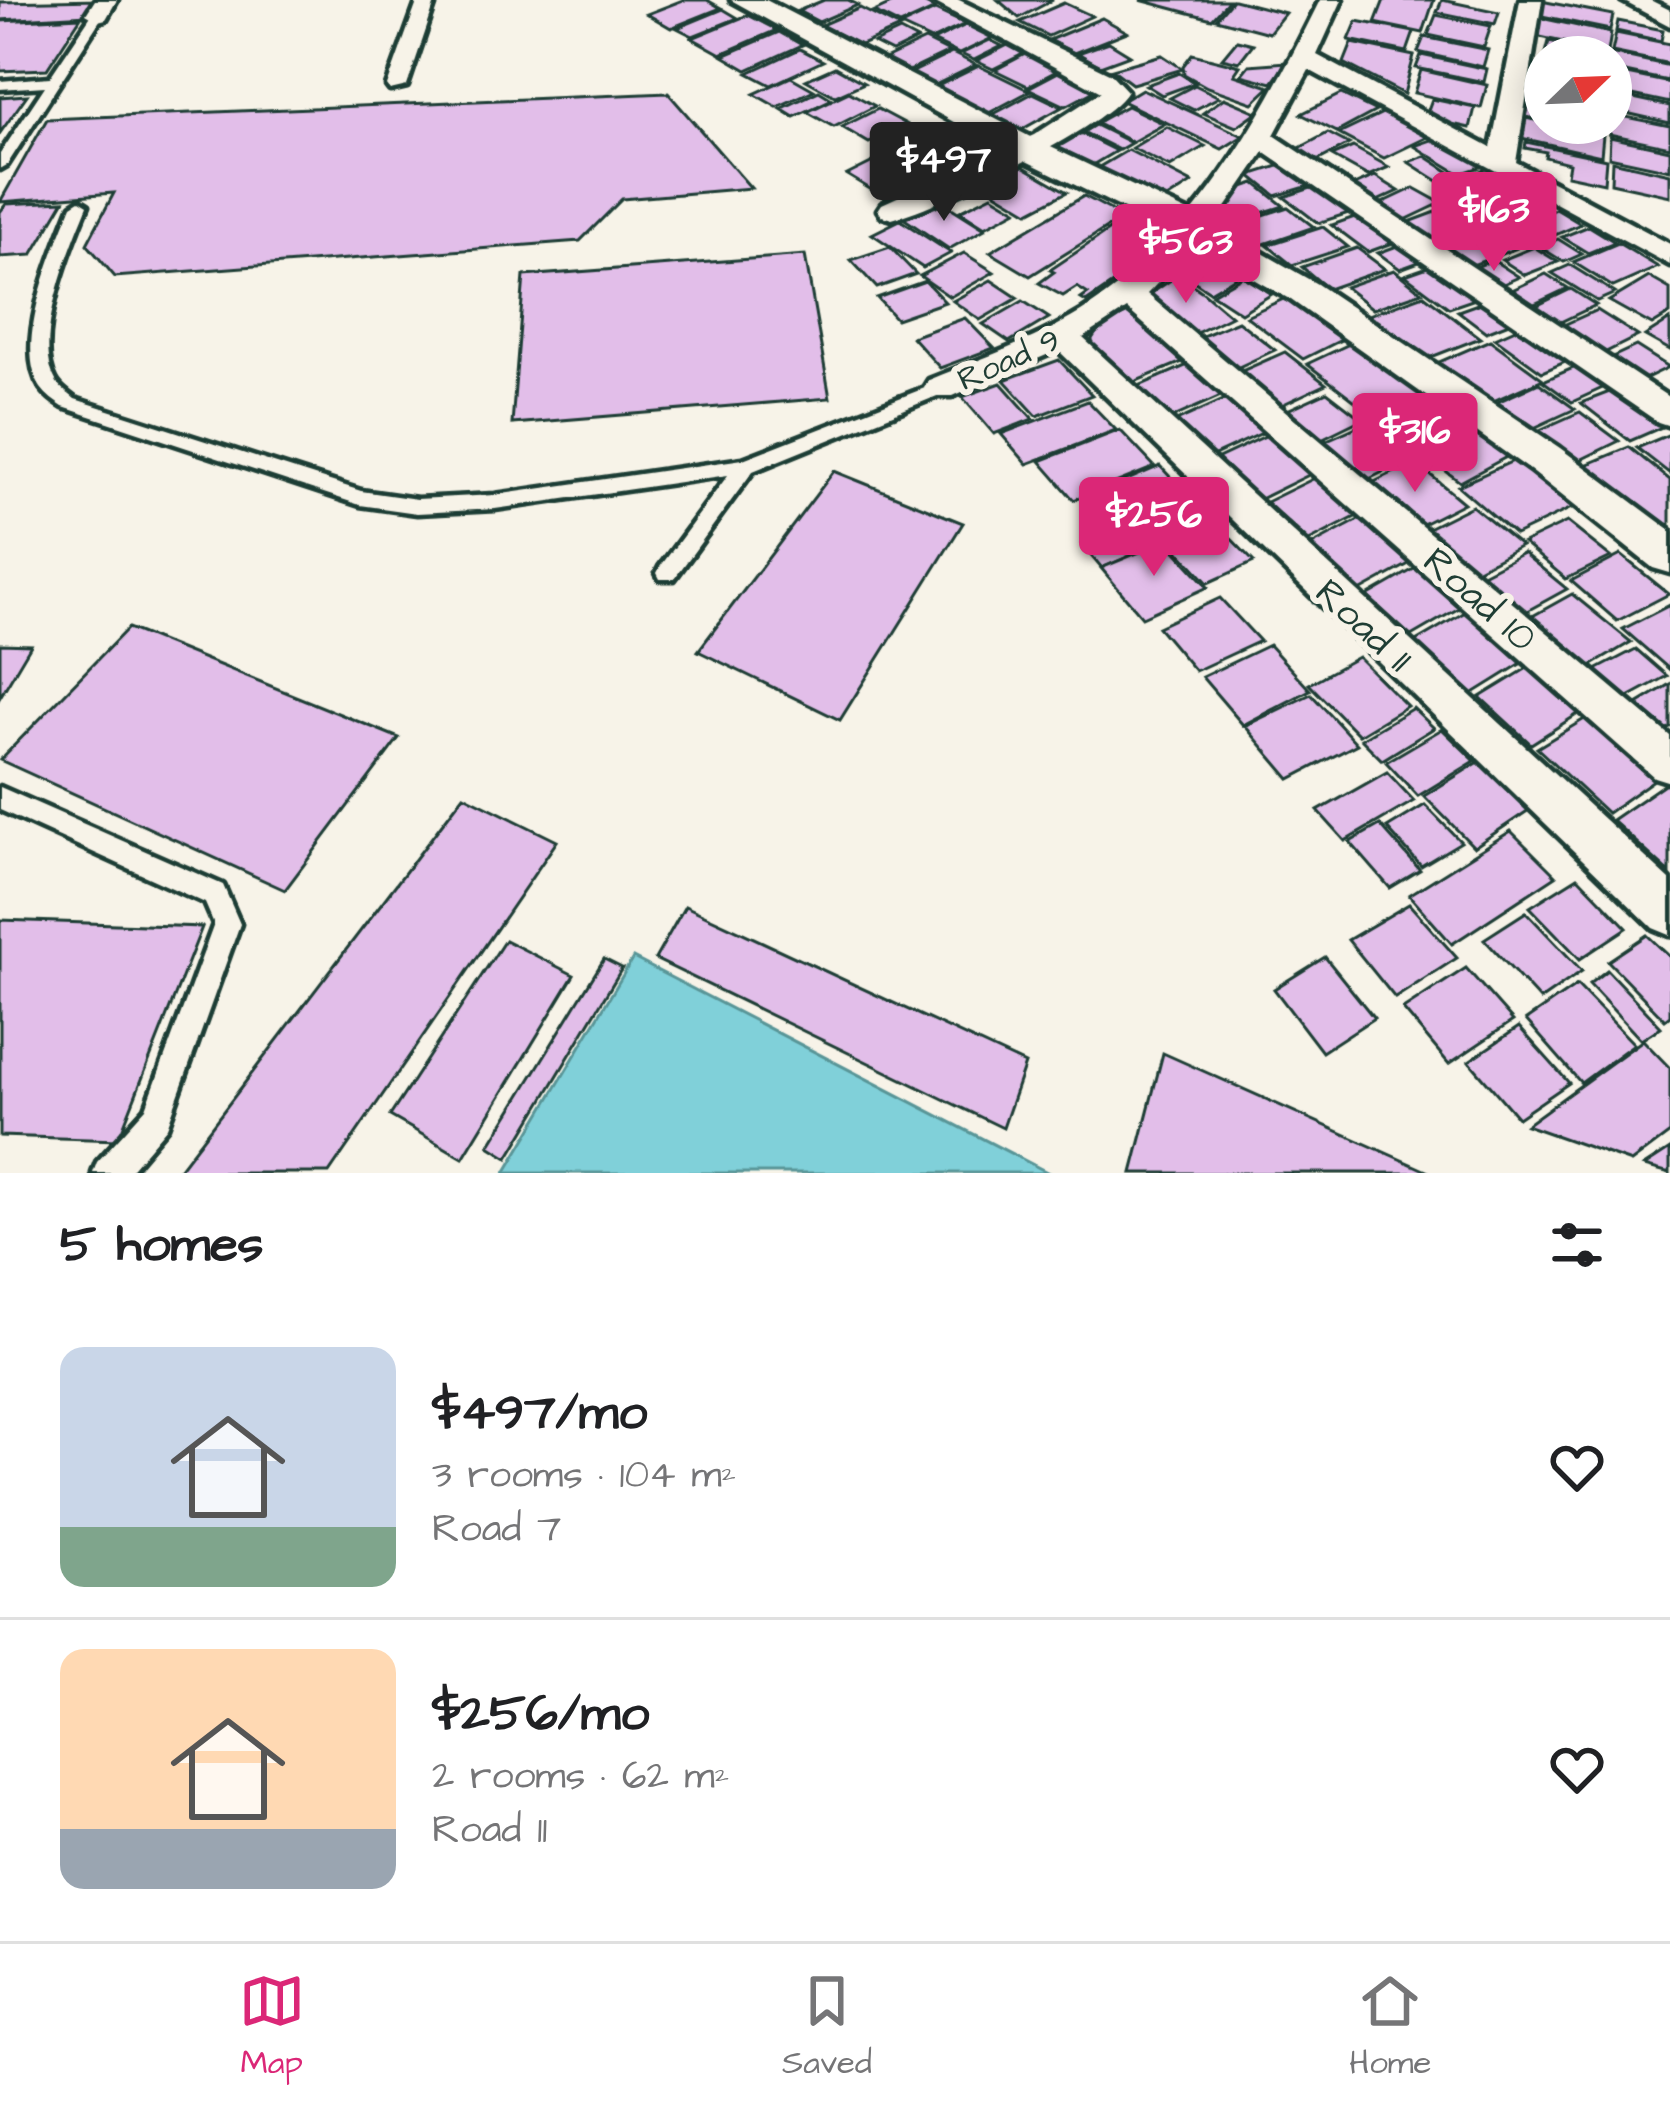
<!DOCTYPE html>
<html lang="en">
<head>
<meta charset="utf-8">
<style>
  body { margin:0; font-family:"Architects Daughter",sans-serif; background:#f6f6f6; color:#202124; height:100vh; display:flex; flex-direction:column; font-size:45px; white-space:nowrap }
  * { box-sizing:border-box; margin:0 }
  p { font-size:39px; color:#757577 }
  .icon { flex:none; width:66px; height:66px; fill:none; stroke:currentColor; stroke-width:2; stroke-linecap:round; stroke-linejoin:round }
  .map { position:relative; height:1173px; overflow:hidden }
  .panel { display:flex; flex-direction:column; background:#fff; flex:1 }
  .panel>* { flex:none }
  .needle { width:78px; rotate:67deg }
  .controls { position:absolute; left:1524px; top:36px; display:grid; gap:24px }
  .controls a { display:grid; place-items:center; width:108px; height:108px; border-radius:50%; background:#fff; box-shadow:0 6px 30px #0003; font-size:60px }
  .price { position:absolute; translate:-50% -102px; padding:0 27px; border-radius:12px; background:#db2777; color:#fff; font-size:39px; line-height:78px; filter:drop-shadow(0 3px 6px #0008) }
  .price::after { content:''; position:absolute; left:50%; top:72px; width:36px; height:27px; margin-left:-18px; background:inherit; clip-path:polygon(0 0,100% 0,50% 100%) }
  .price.active { background:#222; color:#fff }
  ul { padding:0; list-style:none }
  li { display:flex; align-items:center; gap:36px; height:300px; padding:0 60px }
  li+li { border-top:3px solid #e0e0e0 }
  li span { display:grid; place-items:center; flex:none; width:336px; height:240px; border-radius:24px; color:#555 }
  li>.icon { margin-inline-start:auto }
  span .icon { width:144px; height:144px; fill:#fffc; stroke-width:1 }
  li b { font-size:51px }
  h2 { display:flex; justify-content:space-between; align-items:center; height:144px; padding:0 60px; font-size:51px }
  .dock { display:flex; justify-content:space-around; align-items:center; height:168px; border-top:3px solid #e0e0e0; background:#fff; font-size:33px; color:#757577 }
  .dock a { display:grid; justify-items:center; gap:6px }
  .dock .active { color:#db2777 }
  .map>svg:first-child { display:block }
  .water { fill:#80d0d9; stroke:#599597; stroke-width:3 }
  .building { fill:#e2bee9; stroke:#1f3d34; stroke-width:3 }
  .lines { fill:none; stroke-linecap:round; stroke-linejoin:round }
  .service-casing { stroke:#1f3d34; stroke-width:9 }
  .pedestrian-casing { stroke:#1f3d34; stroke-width:9 }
  .minor-casing { stroke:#1f3d34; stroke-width:9 }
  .tertiary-casing { stroke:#1f3d34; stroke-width:9 }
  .service { fill:#f7f3e8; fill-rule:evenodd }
  .pedestrian { fill:#f7f3e8; fill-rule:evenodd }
  .minor { fill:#f7f3e8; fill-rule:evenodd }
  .tertiary { fill:#f7f3e8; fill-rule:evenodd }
  .labels { text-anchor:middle; stroke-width:12; stroke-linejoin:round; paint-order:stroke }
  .far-street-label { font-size:33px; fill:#1f3d34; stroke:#f7f3e8 }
  .street-label { font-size:39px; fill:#1f3d34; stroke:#f7f3e8 }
</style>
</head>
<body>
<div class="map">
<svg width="1670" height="1173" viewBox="0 0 1670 1173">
  <rect width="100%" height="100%" fill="#f7f3e8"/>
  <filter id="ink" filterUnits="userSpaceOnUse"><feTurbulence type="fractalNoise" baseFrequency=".00833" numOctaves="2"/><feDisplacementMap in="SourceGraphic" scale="24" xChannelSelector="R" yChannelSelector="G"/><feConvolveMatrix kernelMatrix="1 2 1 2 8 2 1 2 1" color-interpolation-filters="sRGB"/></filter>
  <g filter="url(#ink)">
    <polygon class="water" points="633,958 1049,1173 505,1173"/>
    <g class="building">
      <polygon points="98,0 88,15 0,20 0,2"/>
      <polygon points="683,0 707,0 721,8 671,28 647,14"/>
      <polygon points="824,0 848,0 858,5 819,22 798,11"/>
      <polygon points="900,0 917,0 935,9 900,25 874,12"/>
      <polygon points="998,0 1053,0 1019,18"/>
      <polygon points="1140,0 1229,0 1212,19"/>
      <polygon points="1232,0 1234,0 1285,13 1269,33 1216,19"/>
      <polygon points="1384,0 1434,0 1423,33 1375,23"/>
      <polygon points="1442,0 1499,12 1495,24 1437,12"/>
      <polygon points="1541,1 1613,15 1610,30 1537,15"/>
      <polygon points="1064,3 1092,16 1048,36 1020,22"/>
      <polygon points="860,8 900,28 861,45 821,25"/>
      <polygon points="723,9 738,18 693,36 677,28"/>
      <polygon points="935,10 965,24 931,40 901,26"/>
      <polygon points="748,15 777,30 721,54 692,38"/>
      <polygon points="1436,15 1491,26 1484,47 1428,35"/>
      <polygon points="81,17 47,69 0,71 0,21"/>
      <polygon points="1536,17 1611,33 1608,52 1531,35"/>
      <polygon points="1102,18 1127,32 1074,53 1049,40"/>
      <polygon points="1357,21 1414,32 1407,52 1349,40"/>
      <polygon points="1618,21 1663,30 1661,41 1616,31"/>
      <polygon points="966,25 992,38 959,54 933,41"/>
      <polygon points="900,31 917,40 892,52 874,43"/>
      <polygon points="779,32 802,45 747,70 723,56"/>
      <polygon points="1616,33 1670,44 1670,64 1612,52"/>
      <polygon points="1424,37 1488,50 1483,67 1418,52"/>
      <polygon points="925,40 949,52 907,72 883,60"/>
      <polygon points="990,40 1002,46 974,60 961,54"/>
      <polygon points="1237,40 1253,44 1239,62 1222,58"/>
      <polygon points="1549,41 1605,53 1605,57 1545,57"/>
      <polygon points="1109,42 1130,55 1100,66 1078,53"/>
      <polygon points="1012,43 1029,51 993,69 976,61"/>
      <polygon points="1352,43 1414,56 1404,94 1344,63"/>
      <polygon points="800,49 823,61 771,85 748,73"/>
      <polygon points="1031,51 1064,67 1028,86 995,70"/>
      <polygon points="952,53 976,65 935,85 911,73"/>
      <polygon points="1610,53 1670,66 1668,81 1611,69"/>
      <polygon points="1192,54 1240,66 1234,75 1270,87 1253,103 1207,87 1184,74 1183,66"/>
      <polygon points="1162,55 1183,69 1132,84 1112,69"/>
      <polygon points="1421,55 1487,69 1484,82 1416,68"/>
      <polygon points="1287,62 1272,83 1241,75 1249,65"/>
      <polygon points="979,66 1030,91 985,115 934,88"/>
      <polygon points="835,67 864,83 835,96 806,80"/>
      <polygon points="1066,68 1093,81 1094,91 1066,106 1028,88"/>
      <polygon points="1421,70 1487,85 1481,108 1414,93"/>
      <polygon points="1617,72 1670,83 1670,103 1614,91"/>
      <polygon points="1179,73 1195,83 1162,95 1146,85"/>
      <polygon points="791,77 814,90 777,107 754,94"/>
      <polygon points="1195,85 1219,97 1194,110 1170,98"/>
      <polygon points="1142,89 1243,136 1222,149 1122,101"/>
      <polygon points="819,91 832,99 794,117 781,109"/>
      <polygon points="849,92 875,106 834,127 807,112"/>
      <polygon points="668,93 751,188 622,199 580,241 115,277 87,244 114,193 0,202 47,119"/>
      <polygon points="1033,93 1062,107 1019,131 990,116"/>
      <polygon points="1341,94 1376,111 1337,132 1301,114"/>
      <polygon points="1615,94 1670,106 1670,123 1613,110"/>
      <polygon points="27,95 0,133 0,97"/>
      <polygon points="1530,96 1545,99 1545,121 1526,117"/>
      <polygon points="1224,98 1257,112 1236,127 1203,113"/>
      <polygon points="1432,99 1475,108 1470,128 1425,118"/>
      <polygon points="1127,106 1164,124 1132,142 1096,123"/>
      <polygon points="878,109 906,124 869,143 842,127"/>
      <polygon points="1387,111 1432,135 1384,158 1339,134"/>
      <polygon points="1611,114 1670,126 1670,147 1609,134"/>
      <polygon points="1521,117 1603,135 1601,156 1517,137"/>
      <polygon points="951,123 990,144 938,173 898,151"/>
      <polygon points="1095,125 1131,143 1119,150 1083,132"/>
      <polygon points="1167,127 1205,146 1170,167 1132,148"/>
      <polygon points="1080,133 1116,151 1089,167 1053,148"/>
      <polygon points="1328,133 1349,144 1315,162 1294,151"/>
      <polygon points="1440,137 1486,165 1460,174 1414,146"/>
      <polygon points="1610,137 1670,150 1670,170 1609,157"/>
      <polygon points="1526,142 1606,159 1604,183 1567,175 1569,163 1545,157 1546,152 1525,148"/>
      <polygon points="1353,147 1389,167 1368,176 1332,156"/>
      <polygon points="1128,150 1192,183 1159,204 1094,170"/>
      <polygon points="893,152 936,176 890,201 847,175"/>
      <polygon points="1425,156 1457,177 1441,183 1408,162"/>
      <polygon points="1612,161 1670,174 1670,196 1611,183"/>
      <polygon points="1291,162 1319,183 1276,196 1250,175"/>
      <polygon points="1019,164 1067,192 1029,212 981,183"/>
      <polygon points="1488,168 1509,180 1491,187 1470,175"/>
      <polygon points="1375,176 1399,191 1377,201 1352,186"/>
      <polygon points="1468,178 1489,191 1472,197 1451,184"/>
      <polygon points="1255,183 1284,206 1232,222 1219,212 1243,187"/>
      <polygon points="1323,184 1358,210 1318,223 1284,197"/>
      <polygon points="1511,185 1526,194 1492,207 1478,198"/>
      <polygon points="1414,188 1441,203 1405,220 1378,205"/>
      <polygon points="992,195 1017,210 985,227 960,211"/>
      <polygon points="1084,196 1124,217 1030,276 990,252"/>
      <polygon points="1529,197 1551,210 1518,223 1497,210"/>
      <polygon points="1469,199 1504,221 1475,233 1441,210"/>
      <polygon points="939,200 985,229 949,249 903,218"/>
      <polygon points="64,201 32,255 0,257 0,212 6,204"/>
      <polygon points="1288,207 1314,227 1261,245 1236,224"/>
      <polygon points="1556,209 1581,224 1527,247 1502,231"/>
      <polygon points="1436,212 1469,233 1436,246 1404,224"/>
      <polygon points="1366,213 1404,239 1368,252 1332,225"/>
      <polygon points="900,220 951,253 923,268 872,234"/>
      <polygon points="1589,226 1615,242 1588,253 1562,237"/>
      <polygon points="1323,227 1348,247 1292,265 1267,245"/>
      <polygon points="1111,229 1158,253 1086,302 1081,299 1088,294 1077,287 1063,296 1039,283 1054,272 1050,270"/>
      <polygon points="1488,231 1515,249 1470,266 1443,248"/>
      <polygon points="1558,239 1582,254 1564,262 1540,247"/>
      <polygon points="1408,242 1430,258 1400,269 1378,253"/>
      <polygon points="1618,243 1658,267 1613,287 1573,262"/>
      <polygon points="890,247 916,274 877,288 851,260"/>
      <polygon points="1534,247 1558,262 1525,275 1502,260"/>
      <polygon points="1357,248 1385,269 1328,289 1302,267"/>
      <polygon points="964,253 994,272 950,297 920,276"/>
      <polygon points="1194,254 1239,275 1210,292 1180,272"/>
      <polygon points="805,255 830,398 512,424 524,276"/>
      <polygon points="1493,260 1519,277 1494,288 1468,270"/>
      <polygon points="1439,263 1484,296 1449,308 1405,275"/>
      <polygon points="1570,265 1615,293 1597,301 1552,273"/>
      <polygon points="1394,270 1422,292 1373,309 1345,287"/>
      <polygon points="1546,274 1568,288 1532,305 1510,291"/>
      <polygon points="1178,275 1204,293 1231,316 1188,337 1143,299"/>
      <polygon points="1243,276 1272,294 1241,313 1212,294"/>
      <polygon points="1649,277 1670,289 1670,314 1652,325 1609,301"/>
      <polygon points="991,280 1018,298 980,320 953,301"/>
      <polygon points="925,281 945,302 896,319 877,298"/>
      <polygon points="1571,289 1596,305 1554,325 1530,309"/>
      <polygon points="1424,295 1480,338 1421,361 1366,316"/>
      <polygon points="1288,297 1345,338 1303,359 1246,316"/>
      <polygon points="1023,301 1049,318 1009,342 983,324"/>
      <polygon points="1486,301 1514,321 1486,332 1458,311"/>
      <polygon points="1136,310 1192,358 1127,385 1093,354 1092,339 1102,324"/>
      <polygon points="1597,310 1638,336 1598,356 1557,328"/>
      <polygon points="965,318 994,348 940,368 912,337"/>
      <polygon points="1670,320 1670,350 1645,336"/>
      <polygon points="1238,321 1275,350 1230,371 1193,340"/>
      <polygon points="1529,323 1577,357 1542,372 1495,338"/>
      <polygon points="1358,340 1512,454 1460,482 1307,364"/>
      <polygon points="1490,340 1543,379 1484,405 1432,365"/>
      <polygon points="1636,346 1669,367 1636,383 1604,361"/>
      <polygon points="1285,352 1326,384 1273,409 1233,375"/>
      <polygon points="1059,360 1092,395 1037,416 1004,380"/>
      <polygon points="1190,364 1225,394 1167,420 1132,389"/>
      <polygon points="1580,365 1609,385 1572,402 1543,381"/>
      <polygon points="1001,383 1033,419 994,434 962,397"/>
      <polygon points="1539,383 1575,409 1525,432 1491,405"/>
      <polygon points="1620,388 1669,424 1630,441 1581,403"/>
      <polygon points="1327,392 1362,419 1315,442 1281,413"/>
      <polygon points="1237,394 1275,427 1210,457 1172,423"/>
      <polygon points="1088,401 1116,430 1027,464 1001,434"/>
      <polygon points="1580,412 1619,441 1574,463 1535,432"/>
      <polygon points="1370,421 1413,457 1361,483 1316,445"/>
      <polygon points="1120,430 1155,467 1074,500 1040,461"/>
      <polygon points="1274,432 1319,470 1254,502 1210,462"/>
      <polygon points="1670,434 1670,474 1637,448"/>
      <polygon points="1629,447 1670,480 1670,540 1581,467"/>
      <polygon points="1520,458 1578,505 1515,535 1458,486"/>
      <polygon points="1415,462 1464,503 1415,528 1366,486"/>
      <polygon points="1160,466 1189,497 1136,519 1108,488"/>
      <polygon points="834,471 963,523 840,720 698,651"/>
      <polygon points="1321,475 1365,512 1309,541 1266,502"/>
      <polygon points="1472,506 1521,546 1469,574 1420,532"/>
      <polygon points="1366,516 1418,559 1358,592 1308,547"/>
      <polygon points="1138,520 1159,543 1102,568 1082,544"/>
      <polygon points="1214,521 1254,562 1208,583 1169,540"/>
      <polygon points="1567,522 1611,557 1566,579 1523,543"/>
      <polygon points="1166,541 1208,587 1142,617 1101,568"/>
      <polygon points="1523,553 1567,589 1516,617 1473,579"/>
      <polygon points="1621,555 1669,594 1617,621 1571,581"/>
      <polygon points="1421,565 1466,604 1411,636 1367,596"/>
      <polygon points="1572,594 1631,642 1579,673 1520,623"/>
      <polygon points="1220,598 1260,641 1195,671 1158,627"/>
      <polygon points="1670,605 1670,670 1623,629"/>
      <polygon points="1467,611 1525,661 1472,694 1414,642"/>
      <polygon points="128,628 399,738 285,890 0,760"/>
      <polygon points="0,644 31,645 0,697"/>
      <polygon points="1269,645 1310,690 1243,725 1202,677"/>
      <polygon points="1636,649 1667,676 1621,701 1590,673"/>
      <polygon points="1358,657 1407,706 1359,735 1309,684"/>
      <polygon points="1529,667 1581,712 1531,744 1480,697"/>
      <polygon points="1670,684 1670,727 1656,736 1627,710"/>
      <polygon points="1311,694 1357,744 1290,779 1245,726"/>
      <polygon points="1413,708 1434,728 1382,760 1361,739"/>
      <polygon points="1591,715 1661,775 1607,813 1537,748"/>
      <polygon points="1442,729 1475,761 1418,796 1386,762"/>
      <polygon points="1479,762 1529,810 1474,847 1424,796"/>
      <polygon points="1387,772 1414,801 1345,841 1318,811"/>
      <polygon points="1670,780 1670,873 1612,820"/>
      <polygon points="464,795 557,841 329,1173 176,1173"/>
      <polygon points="1425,805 1461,842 1421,866 1387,828"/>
      <polygon points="1380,825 1420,870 1390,888 1350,842"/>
      <polygon points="1511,831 1556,876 1452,944 1409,895"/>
      <polygon points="1578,877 1627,928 1580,959 1530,907"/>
      <polygon points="1409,904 1457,958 1395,998 1348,940"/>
      <polygon points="685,906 1025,1064 1003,1128 655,959"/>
      <polygon points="1526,912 1582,971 1540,1000 1484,939"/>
      <polygon points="0,920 202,927 118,1140 0,1136"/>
      <polygon points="1647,935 1670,957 1670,1016 1665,1020 1608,961"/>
      <polygon points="505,940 574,975 463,1158 390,1116"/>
      <polygon points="1325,957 1374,1018 1322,1052 1274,989"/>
      <polygon points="604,959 622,968 508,1158 489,1146"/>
      <polygon points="1466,968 1513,1021 1449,1064 1403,1009"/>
      <polygon points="1607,970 1661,1027 1641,1040 1589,984"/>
      <polygon points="1577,985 1634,1044 1581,1083 1526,1020"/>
      <polygon points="1519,1027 1569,1083 1518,1118 1469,1061"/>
      <polygon points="1643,1040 1670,1068 1670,1133 1631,1162 1526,1125"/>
      <polygon points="1163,1053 1431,1173 1132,1173"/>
      <polygon points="1670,1149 1670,1173 1644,1166"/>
    </g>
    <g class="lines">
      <g class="service-casing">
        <g id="service">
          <polygon points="94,11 104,14 7,165 0,169 0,154 45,86 0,89 0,81 50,77"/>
          <path d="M 80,200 L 88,205 C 71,246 33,337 55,379 C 59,388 68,393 75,399 L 361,491 L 417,499 L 495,495 L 743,459 L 935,384 L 947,384 L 950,388 L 947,392 L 753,471 L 674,579 L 660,579 L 657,573 L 660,567 L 728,475 L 495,509 L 417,513 L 360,505 L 63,407 C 55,402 47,396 41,388 C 12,345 55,248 72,205 Z"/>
          <polygon points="0,787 223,885 240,924 167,1127 128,1173 93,1173 97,1162 146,1108 214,924 205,903 0,810"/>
        </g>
      </g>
      <g class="pedestrian-casing">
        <polygon id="pedestrian" points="418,0 436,0 407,86 390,90 387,86"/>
      </g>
      <g class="minor-casing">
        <g id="minor">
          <polygon points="95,0 117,0 106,19 98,21 86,14"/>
          <path d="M 930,0 L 959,0 L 1111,74 L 1127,91 C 1107,128 937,207 892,219 L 882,216 L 878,210 L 882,204 L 1034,135 L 1101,92 Z"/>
          <path d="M 1320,0 L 1342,0 L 1317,55 L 1491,148 L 1520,0 L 1542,0 L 1516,162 L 1670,244 L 1670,265 L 1309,70 L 1274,135 L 1670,398 L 1670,426 L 1658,422 L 1264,152 L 1214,225 L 1147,294 L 1670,736 L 1670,782 L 1654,777 L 1127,309 L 1083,338 L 1670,880 L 1670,935 L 1653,928 L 1058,350 L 953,396 L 929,396 L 924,388 L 929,380 C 980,359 1034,341 1081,312 C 1196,240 1261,119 1320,0 Z"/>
          <polygon points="1621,0 1650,0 1670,10 1670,26"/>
        </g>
      </g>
      <g class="tertiary-casing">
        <polygon id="tertiary" points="731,0 766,0 1038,141 1207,221 1317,284 1560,448 1670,530 1670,573 1653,568 1530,470 1291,300 1181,237 1014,155"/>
      </g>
      <use href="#service" class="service"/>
      <use href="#pedestrian" class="pedestrian"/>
      <use href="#minor" class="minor"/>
      <use href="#tertiary" class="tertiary"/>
    </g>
  </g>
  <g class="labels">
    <g class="far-street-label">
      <text transform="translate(1008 358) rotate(-24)" y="12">Road 9</text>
    </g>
    <g class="street-label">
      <text transform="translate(1481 598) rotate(41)" y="14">Road 10</text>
      <text transform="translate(1365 624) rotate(43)" y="14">Road 11</text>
    </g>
  </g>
</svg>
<div class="controls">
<a><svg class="needle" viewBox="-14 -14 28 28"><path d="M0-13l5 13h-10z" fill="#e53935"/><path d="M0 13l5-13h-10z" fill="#757577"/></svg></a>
</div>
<b class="price active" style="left:944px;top:224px">$497</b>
<b class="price" style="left:1494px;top:274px">$163</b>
<b class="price" style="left:1186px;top:306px">$563</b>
<b class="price" style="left:1415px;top:495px">$316</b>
<b class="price" style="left:1154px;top:579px">$256</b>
</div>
<section class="panel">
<h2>5 homes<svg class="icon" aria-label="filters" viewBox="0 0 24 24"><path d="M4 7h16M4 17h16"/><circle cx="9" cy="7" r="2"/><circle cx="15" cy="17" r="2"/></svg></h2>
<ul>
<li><span style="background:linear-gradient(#c9d6e8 75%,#7fa58c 0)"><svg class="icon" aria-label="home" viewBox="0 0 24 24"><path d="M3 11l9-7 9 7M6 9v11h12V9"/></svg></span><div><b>$497/mo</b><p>3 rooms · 104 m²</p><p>Road 7</p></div><svg class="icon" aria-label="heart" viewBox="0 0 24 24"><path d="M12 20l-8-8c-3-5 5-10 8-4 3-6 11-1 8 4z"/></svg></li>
<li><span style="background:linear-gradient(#ffd9b3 75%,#9aa5b1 0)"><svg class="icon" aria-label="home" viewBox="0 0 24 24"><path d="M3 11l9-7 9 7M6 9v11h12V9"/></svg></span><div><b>$256/mo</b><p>2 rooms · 62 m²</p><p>Road 11</p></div><svg class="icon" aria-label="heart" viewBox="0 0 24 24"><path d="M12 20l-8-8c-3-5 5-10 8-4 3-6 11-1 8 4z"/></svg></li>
</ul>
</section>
<nav class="dock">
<a class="active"><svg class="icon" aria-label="map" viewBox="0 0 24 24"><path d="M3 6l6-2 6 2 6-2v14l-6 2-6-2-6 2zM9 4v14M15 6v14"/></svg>Map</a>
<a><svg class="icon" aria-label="saved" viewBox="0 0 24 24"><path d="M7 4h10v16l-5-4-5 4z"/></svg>Saved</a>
<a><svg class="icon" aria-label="home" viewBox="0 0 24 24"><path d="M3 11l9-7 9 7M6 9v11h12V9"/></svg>Home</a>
</nav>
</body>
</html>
